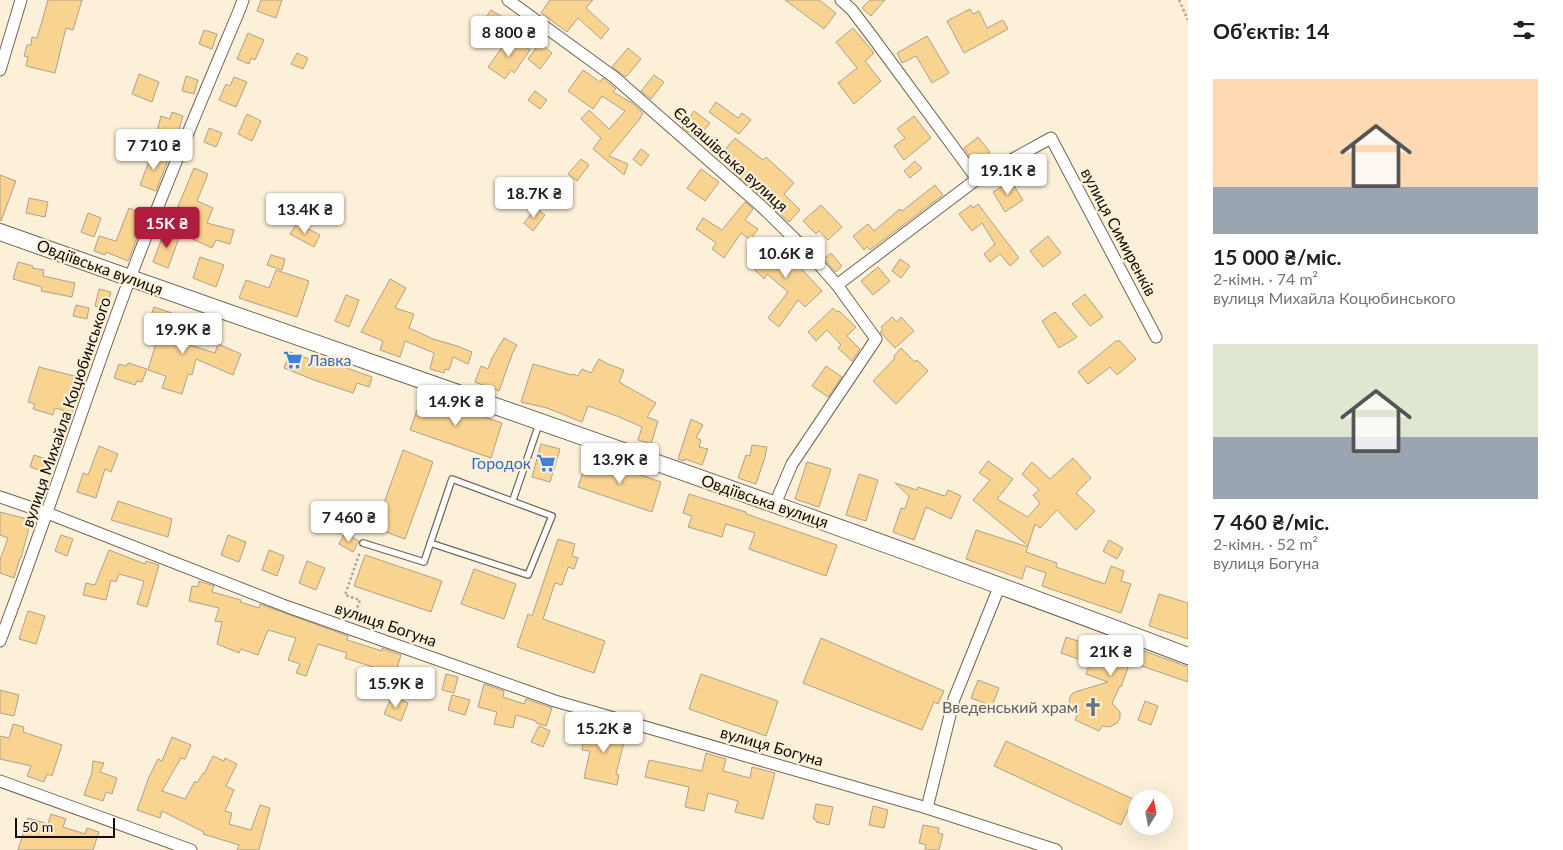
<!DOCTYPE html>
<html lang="uk">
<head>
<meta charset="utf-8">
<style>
  body { margin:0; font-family:Lato,sans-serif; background:#f6f6f6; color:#202124; height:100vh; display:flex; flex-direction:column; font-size:19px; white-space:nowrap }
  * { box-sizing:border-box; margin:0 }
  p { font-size:16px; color:#757577 }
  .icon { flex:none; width:28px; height:28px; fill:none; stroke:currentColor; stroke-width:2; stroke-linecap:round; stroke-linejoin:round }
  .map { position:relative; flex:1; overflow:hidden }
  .sheet { display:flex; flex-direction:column; background:#fff; width:375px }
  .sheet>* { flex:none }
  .needle { width:32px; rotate:11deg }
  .controls { position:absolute; left:1128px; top:790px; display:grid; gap:10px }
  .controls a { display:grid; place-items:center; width:45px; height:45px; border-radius:50%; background:#fff; box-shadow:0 5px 20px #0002; font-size:25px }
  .scale { position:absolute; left:15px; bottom:12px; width:100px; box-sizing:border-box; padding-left:5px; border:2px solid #110d06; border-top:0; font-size:14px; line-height:18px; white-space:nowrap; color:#110d06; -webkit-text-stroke:4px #fdf0d9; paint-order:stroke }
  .price { position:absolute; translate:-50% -42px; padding:0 11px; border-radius:5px; background:#fff; color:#222; font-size:16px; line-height:32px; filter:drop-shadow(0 1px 2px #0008) }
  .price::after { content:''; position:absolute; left:50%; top:30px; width:15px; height:11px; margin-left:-8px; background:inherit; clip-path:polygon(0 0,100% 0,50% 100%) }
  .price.current { background:#af1c3e; color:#fff }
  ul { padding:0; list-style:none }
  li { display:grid; align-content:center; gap:10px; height:265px; padding:0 25px }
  li span { display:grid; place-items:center; height:155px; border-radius:0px; color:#555 }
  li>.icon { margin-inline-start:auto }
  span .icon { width:90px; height:90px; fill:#fffc; stroke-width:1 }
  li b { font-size:21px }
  h2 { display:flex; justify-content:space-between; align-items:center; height:60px; padding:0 25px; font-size:21px }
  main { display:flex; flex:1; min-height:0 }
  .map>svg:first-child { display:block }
  .building { fill:#f9d390; stroke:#ada18c }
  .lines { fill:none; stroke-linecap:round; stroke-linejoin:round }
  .service-casing { stroke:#706552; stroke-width:8 }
  .minor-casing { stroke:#706552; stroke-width:13 }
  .secondary-casing { stroke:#706552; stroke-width:18 }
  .path { stroke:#aea492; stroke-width:2.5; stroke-dasharray:2.5 2.5; stroke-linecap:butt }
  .service { stroke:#fff; stroke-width:5.5 }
  .minor { stroke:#fff; stroke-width:11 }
  .secondary { stroke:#fff; stroke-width:16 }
  .labels { text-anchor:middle; stroke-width:4.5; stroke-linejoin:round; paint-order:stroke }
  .street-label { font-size:16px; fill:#110d06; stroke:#fdf0d9 }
  .shop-label { font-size:16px; fill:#366cbe; stroke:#fdf0d9; text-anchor:start }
  .worship-label { font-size:16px; fill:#5b616d; stroke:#fdf0d9; text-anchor:end }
</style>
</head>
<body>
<main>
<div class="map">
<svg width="1188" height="850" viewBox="0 0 1188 850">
  <rect width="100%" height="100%" fill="#fdf0d9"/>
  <g class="building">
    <polygon points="48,0 82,0 73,30 66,28 55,73 26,66 28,57 24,56 27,45 31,45 32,37 37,38"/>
    <polygon points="261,0 282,0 276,18 257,11"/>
    <polygon points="550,0 593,0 586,8 609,29 601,39 578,18 567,32 541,13"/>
    <polygon points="785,0 819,0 836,13 824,29"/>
    <polygon points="870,0 885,0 871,16 862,8"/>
    <polygon points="970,9 973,14 979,11 987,28 1003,20 1008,29 964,53 947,21"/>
    <polygon points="491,10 514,24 505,37 483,22"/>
    <polygon points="853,28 874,53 865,61 881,81 854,104 838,83 857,68 836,42"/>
    <polygon points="204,30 217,34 212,49 199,44"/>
    <polygon points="248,33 264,40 255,60 251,58 249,64 237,59"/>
    <polygon points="510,36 530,50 514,73 511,70 505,79 488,67"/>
    <polygon points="927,36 949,73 932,83 916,56 902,63 897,53"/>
    <polygon points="540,43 552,53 540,69 528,59"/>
    <polygon points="628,48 641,59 626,77 612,67"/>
    <polygon points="297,53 308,58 303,69 291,64"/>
    <polygon points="583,70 600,82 603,78 616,89 613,92 632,103 643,113 639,120 609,156 628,164 624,175 593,149 601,138 581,119 589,110 609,129 625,111 602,96 593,109 568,91"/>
    <polygon points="139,74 159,82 152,102 132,94"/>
    <polygon points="654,75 664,82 651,99 641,91"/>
    <polygon points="186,76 198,80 194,94 182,91"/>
    <polygon points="234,77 247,82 236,107 219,100 226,84 230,86"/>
    <polygon points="535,91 547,100 540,109 528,100"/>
    <polygon points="716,102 738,118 742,113 751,120 739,134 709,112"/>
    <polygon points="694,111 710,123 697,139 682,127"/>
    <polygon points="172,112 183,116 177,137 157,131 161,116 170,119"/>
    <polygon points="247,114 261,121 252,141 238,134"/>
    <polygon points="914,116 931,138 904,160 894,146 905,138 897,129"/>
    <polygon points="209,128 222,133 216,147 204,142"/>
    <polygon points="978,137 990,152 975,164 964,148"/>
    <polygon points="735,138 763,160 766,157 794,183 784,194 800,210 789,222 733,172 738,167 722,153"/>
    <polygon points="641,149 649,155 641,166 633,159"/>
    <polygon points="153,151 169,157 156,191 140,185"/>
    <polygon points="581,159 589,165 577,181 568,174"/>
    <polygon points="915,161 922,168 910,178 904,171"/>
    <polygon points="194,168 208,174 197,201 213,208 207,223 234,230 230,244 216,240 212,248 186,236 195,216 177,209"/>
    <polygon points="701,169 719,182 705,201 687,188"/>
    <polygon points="0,175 16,181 1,221 0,221"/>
    <polygon points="1011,181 1023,200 1005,212 993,192"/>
    <polygon points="935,185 943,195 870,250 867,247 864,250 853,236 868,224 874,231 900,209 902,211"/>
    <polygon points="29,198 48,202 45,217 26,213"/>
    <polygon points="745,202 753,209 745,220 758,229 750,240 741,233 724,258 712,249 716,243 696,229 703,218 722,230"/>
    <polygon points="978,204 1019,258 1010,266 1000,254 990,262 984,254 995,244 982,223 972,231 959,214 971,205 973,208"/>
    <polygon points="821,205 842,227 828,240 819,231 816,234 803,221"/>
    <polygon points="129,208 146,215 128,261 106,252 105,255 94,251 99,236 116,241"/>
    <polygon points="536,208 545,215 533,231 524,223"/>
    <polygon points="88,213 101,218 94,237 81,232"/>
    <polygon points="297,223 320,235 314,247 290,234"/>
    <polygon points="165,230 180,235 168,268 153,262"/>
    <polygon points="1048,236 1061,253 1043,267 1030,251"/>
    <polygon points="785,240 802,257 796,263 822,291 805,307 798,300 779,327 768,318 788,292 767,274 764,279 751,266 774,243 778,247"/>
    <polygon points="831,253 842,266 836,272 824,259"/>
    <polygon points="271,255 285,259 282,270 267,265"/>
    <polygon points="200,257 224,265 216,287 193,278"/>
    <polygon points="900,259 910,266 901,278 892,271"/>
    <polygon points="18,262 33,266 32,268 44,270 43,276 75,283 72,297 41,291 42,287 13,279"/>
    <polygon points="878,267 890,281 873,295 861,281"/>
    <polygon points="276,270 309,281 297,317 239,298 246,280 269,288"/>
    <polygon points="390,279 406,288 395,308 414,314 409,328 433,339 457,346 472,352 468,364 453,357 449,370 445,369 444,373 430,369 434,353 405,341 400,357 380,350 383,341 361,332"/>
    <polygon points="99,289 111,292 107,309 95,306"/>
    <polygon points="1085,294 1103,317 1090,326 1072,304"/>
    <polygon points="346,295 359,300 349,327 335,321"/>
    <polygon points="76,305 89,308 87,319 73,316"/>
    <polygon points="154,307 172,313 165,337 215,353 218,344 241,354 233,375 196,359 192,375 188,374 182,394 162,388 166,376 148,370 156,343 151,342 155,324 149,322"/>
    <polygon points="833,308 837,312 839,311 856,327 847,336 860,349 852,361 838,348 841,345 827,330 816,341 808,332"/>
    <polygon points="1055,312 1077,337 1059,348 1042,321"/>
    <polygon points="892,317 897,322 901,317 914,331 895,348 880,332 883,330 881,327"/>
    <polygon points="504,338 517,345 513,352 499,391 475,382 481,366 488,369 492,358"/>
    <polygon points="1116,341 1120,341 1136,359 1117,375 1110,367 1088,384 1078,372"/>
    <polygon points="901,348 915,362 917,360 928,371 896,404 873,381 895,358 894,356"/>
    <polygon points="290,352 329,366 330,362 372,377 369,387 357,383 353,393 314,380 284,368"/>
    <polygon points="599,359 608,364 624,370 619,382 656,403 647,417 658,421 651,444 638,440 642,427 617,416 588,406 582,422 547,408 521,402 533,364 572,375 573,374 578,376 582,369 591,373"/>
    <polygon points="128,363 147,369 142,382 137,381 135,385 114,378 119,364 126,366"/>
    <polygon points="826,366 842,377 828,397 812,386"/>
    <polygon points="39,367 82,378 72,413 55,408 53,415 33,409 35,404 28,402"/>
    <polygon points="422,396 502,423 491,458 410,430"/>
    <polygon points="691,419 703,425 696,438 701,440 699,447 708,449 702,465 685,459 684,461 678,459"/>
    <polygon points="541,444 560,449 550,482 532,477"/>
    <polygon points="752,445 767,447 765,457 756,484 738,478 746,455 750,456"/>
    <polygon points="99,446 118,454 111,472 105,469 96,498 77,492 83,473 88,475"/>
    <polygon points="403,450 433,462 405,539 375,528"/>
    <polygon points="34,455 52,461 48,473 30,467"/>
    <polygon points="588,457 661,482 652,512 578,487"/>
    <polygon points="1073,458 1091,478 1076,493 1095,511 1076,530 1057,510 1040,528 1035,524 1028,546 973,500 990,480 979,473 988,461 1013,479 997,499 1028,517 1040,503 1033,495 1039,490 1022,474 1032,462 1050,479"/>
    <polygon points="807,462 831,469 819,507 795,499"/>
    <polygon points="859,474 878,480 866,521 846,515"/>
    <polygon points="895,483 917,490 918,487 945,496 948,490 961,496 951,519 926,507 914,540 893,532 901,508 905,509 909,496"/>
    <polygon points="689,494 746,512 746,514 837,545 826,576 749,549 755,533 726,524 722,537 688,527 692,516 683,513"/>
    <polygon points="118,501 172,519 168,537 111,520"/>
    <polygon points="0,512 31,520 21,558 20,558 14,578 0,573 0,560 8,538 0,535"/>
    <polygon points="976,530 1028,547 1026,552 1057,563 1056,567 1105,584 1111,566 1124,571 1121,581 1131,584 1121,613 1042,586 1046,573 1026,566 1022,579 966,559"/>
    <polygon points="345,533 359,541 353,552 339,544"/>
    <polygon points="61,535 73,539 67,556 55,551"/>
    <polygon points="228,535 246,542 239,562 221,555"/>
    <polygon points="558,539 575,544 572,556 578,558 574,569 568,567 562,585 555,583 543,619 605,641 594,673 517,647 528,614 532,616"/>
    <polygon points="1109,540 1123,548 1117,559 1103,551"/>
    <polygon points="109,550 145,564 146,561 159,565 147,607 137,604 144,581 119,574 116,582 111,580 106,600 83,595 86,583 95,585"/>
    <polygon points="269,550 284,556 277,576 262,570"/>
    <polygon points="365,555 442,581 431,612 354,586"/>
    <polygon points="307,561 325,568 316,590 299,583"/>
    <polygon points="474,569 516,584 504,619 461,604"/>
    <polygon points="199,581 214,586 212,592 241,600 240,602 259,608 260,604 348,636 347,640 382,651 382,648 401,655 395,674 345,658 347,653 318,644 306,676 296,673 300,664 288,660 296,638 268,630 258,655 241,649 239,653 217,644 222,622 215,621 219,608 189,601 192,586 198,587"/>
    <polygon points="1159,594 1188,603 1188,639 1149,626"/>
    <polygon points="28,611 45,616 36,644 19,639"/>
    <polygon points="1100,635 1188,667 1188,682 1130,662 1121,687 1120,686 1112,703 1120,712 1120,718 1117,723 1110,727 1102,726 1099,731 1075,720 1077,716 1069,705 1070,697 1072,694 1075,692 1108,682 1086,674 1090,663 1061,653 1066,637 1095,647"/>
    <polygon points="821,638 944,691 938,704 934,702 922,730 803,683"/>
    <polygon points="446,674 458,677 454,693 442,690"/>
    <polygon points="701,674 778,701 766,736 689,709"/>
    <polygon points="978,680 999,688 992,706 971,698"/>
    <polygon points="484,684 504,691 503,697 524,704 526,699 552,708 546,726 536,723 536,721 516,715 513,728 494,724 497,712 478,707"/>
    <polygon points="0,690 19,695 14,716 0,713"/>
    <polygon points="452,695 470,700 465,715 448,710"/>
    <polygon points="392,696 408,703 401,721 384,714"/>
    <polygon points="1145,701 1158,706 1151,725 1138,720"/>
    <polygon points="605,723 627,730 616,774 619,775 617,785 584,778 590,751 582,750 584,734 601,737"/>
    <polygon points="13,724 24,727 23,732 62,745 52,776 47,774 44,782 27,776 31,766 0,759 0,736 9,738"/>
    <polygon points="539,726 550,731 543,747 531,742"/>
    <polygon points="172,737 191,745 185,759 181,758 162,791 185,799 195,781 197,783 203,773 204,774 213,756 224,761 225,758 237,764 226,786 234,790 225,811 232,813 229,824 251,830 260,805 270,808 259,850 237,850 239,845 203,834 204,832 162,811 160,818 137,810 149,777 158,759 162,761"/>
    <polygon points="1006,741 1133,799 1121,825 994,766"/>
    <polygon points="706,753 726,759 723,771 750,778 752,767 775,773 763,819 735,812 738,801 708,793 704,811 685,807 689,787 645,777 649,760 702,771"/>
    <polygon points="93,761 104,763 100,772 117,778 112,794 106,792 103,801 84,795 92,772"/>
    <polygon points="816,804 833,807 829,825 816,822 816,820 813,819"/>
    <polygon points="873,806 888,810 884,828 869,825"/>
    <polygon points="51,814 66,819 63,827 85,834 87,828 99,832 93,850 18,850 28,818 48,824"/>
    <polygon points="923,825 939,828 938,833 943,834 939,850 925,850 926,845 919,843"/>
  </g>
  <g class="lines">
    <g class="service-casing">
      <g id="service">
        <polyline points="513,500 539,424"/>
        <polyline points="363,543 424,562 452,479 552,516 528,575 430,543"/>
      </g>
    </g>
    <g class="minor-casing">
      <g id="minor">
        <polyline points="508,0 614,77 761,206 808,252 837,285 876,339 792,464 775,504"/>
        <polyline points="841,0 852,10 871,35 977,179"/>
        <polyline points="0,70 21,0"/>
        <polyline points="837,285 977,179 1051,138 1156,337"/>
        <polyline points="0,497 47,513 288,607 555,701 927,808 1056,850"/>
        <path d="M 0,641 C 46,521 85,398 130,278 C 164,188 202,99 239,11 L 243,0"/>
        <polyline points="0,781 191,850"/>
        <polyline points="927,808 954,699 1000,585"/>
      </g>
    </g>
    <g class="secondary-casing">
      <path id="secondary" d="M 0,232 C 396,373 795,507 1188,656"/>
    </g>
    <g class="path">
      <polyline points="1179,0 1188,20"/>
      <polyline points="354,617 360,600 345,595 360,552"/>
    </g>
    <use href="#service" class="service"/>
    <use href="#minor" class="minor"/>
    <use href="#secondary" class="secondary"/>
  </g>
  <defs>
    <g id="supermarket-bare" transform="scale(1.5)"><path d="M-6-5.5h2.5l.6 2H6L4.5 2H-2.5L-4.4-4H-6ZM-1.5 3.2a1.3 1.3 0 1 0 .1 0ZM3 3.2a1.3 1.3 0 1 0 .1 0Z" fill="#3f7fe0" stroke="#fdf0d9" stroke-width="2.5" paint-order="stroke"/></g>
    <g id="church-bare" transform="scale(1.5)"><path d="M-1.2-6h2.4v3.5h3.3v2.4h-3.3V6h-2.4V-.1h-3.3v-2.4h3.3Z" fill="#6b7280" stroke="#fdf0d9" stroke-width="2.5" paint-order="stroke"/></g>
  </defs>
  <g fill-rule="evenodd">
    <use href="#supermarket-bare" x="293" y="360"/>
    <use href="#supermarket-bare" x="546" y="463"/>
    <use href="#church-bare" x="1093" y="707"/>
  </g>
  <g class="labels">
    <g class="street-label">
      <text transform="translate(731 159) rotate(42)" y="6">Євлашівська вулиця</text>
      <text transform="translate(1119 232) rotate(62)" y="6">вулиця Симиренків</text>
      <text transform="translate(100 267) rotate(20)" y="6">Овдіївська вулиця</text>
      <text transform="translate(66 412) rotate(-71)" y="6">вулиця Михайла Коцюбинського</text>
      <text transform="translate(765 501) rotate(19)" y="6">Овдіївська вулиця</text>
      <text transform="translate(386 624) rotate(19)" y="6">вулиця Богуна</text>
      <text transform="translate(772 746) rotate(16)" y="6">вулиця Богуна</text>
    </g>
    <g class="shop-label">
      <text x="308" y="366">Лавка</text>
      <text x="531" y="469" text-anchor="end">Городок</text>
    </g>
    <g class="worship-label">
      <text x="1078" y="713">Введенський храм</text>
    </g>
  </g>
</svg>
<div class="controls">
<a><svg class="needle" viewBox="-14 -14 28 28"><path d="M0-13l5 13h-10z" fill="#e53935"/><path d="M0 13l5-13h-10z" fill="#757577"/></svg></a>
</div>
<div class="scale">50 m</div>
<b class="price" style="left:509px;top:58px">8 800 ₴</b>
<b class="price" style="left:154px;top:171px">7 710 ₴</b>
<b class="price" style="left:1008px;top:196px">19.1K ₴</b>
<b class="price" style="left:534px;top:219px">18.7K ₴</b>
<b class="price" style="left:305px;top:235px">13.4K ₴</b>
<b class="price current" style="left:167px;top:249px">15K ₴</b>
<b class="price" style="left:786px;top:279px">10.6K ₴</b>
<b class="price" style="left:183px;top:355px">19.9K ₴</b>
<b class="price" style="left:456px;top:427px">14.9K ₴</b>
<b class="price" style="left:620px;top:485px">13.9K ₴</b>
<b class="price" style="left:349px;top:543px">7 460 ₴</b>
<b class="price" style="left:1111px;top:677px">21K ₴</b>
<b class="price" style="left:396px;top:709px">15.9K ₴</b>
<b class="price" style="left:604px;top:754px">15.2K ₴</b>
</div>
<section class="sheet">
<h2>Об’єктів: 14<svg class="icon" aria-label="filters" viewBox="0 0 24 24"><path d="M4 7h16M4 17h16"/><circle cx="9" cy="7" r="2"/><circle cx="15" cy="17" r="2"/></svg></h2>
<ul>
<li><span style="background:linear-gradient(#ffd9b3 70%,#9aa5b1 0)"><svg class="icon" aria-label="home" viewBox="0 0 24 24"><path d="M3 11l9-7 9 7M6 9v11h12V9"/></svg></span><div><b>15 000 ₴/міс.</b><p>2-кімн. · 74 m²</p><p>вулиця Михайла Коцюбинського</p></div></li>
<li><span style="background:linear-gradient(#dfe7d0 60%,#9aa5b1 0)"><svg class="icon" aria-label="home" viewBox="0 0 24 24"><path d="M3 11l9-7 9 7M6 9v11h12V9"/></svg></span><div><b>7 460 ₴/міс.</b><p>2-кімн. · 52 m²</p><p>вулиця Богуна</p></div></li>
</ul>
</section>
</main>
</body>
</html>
